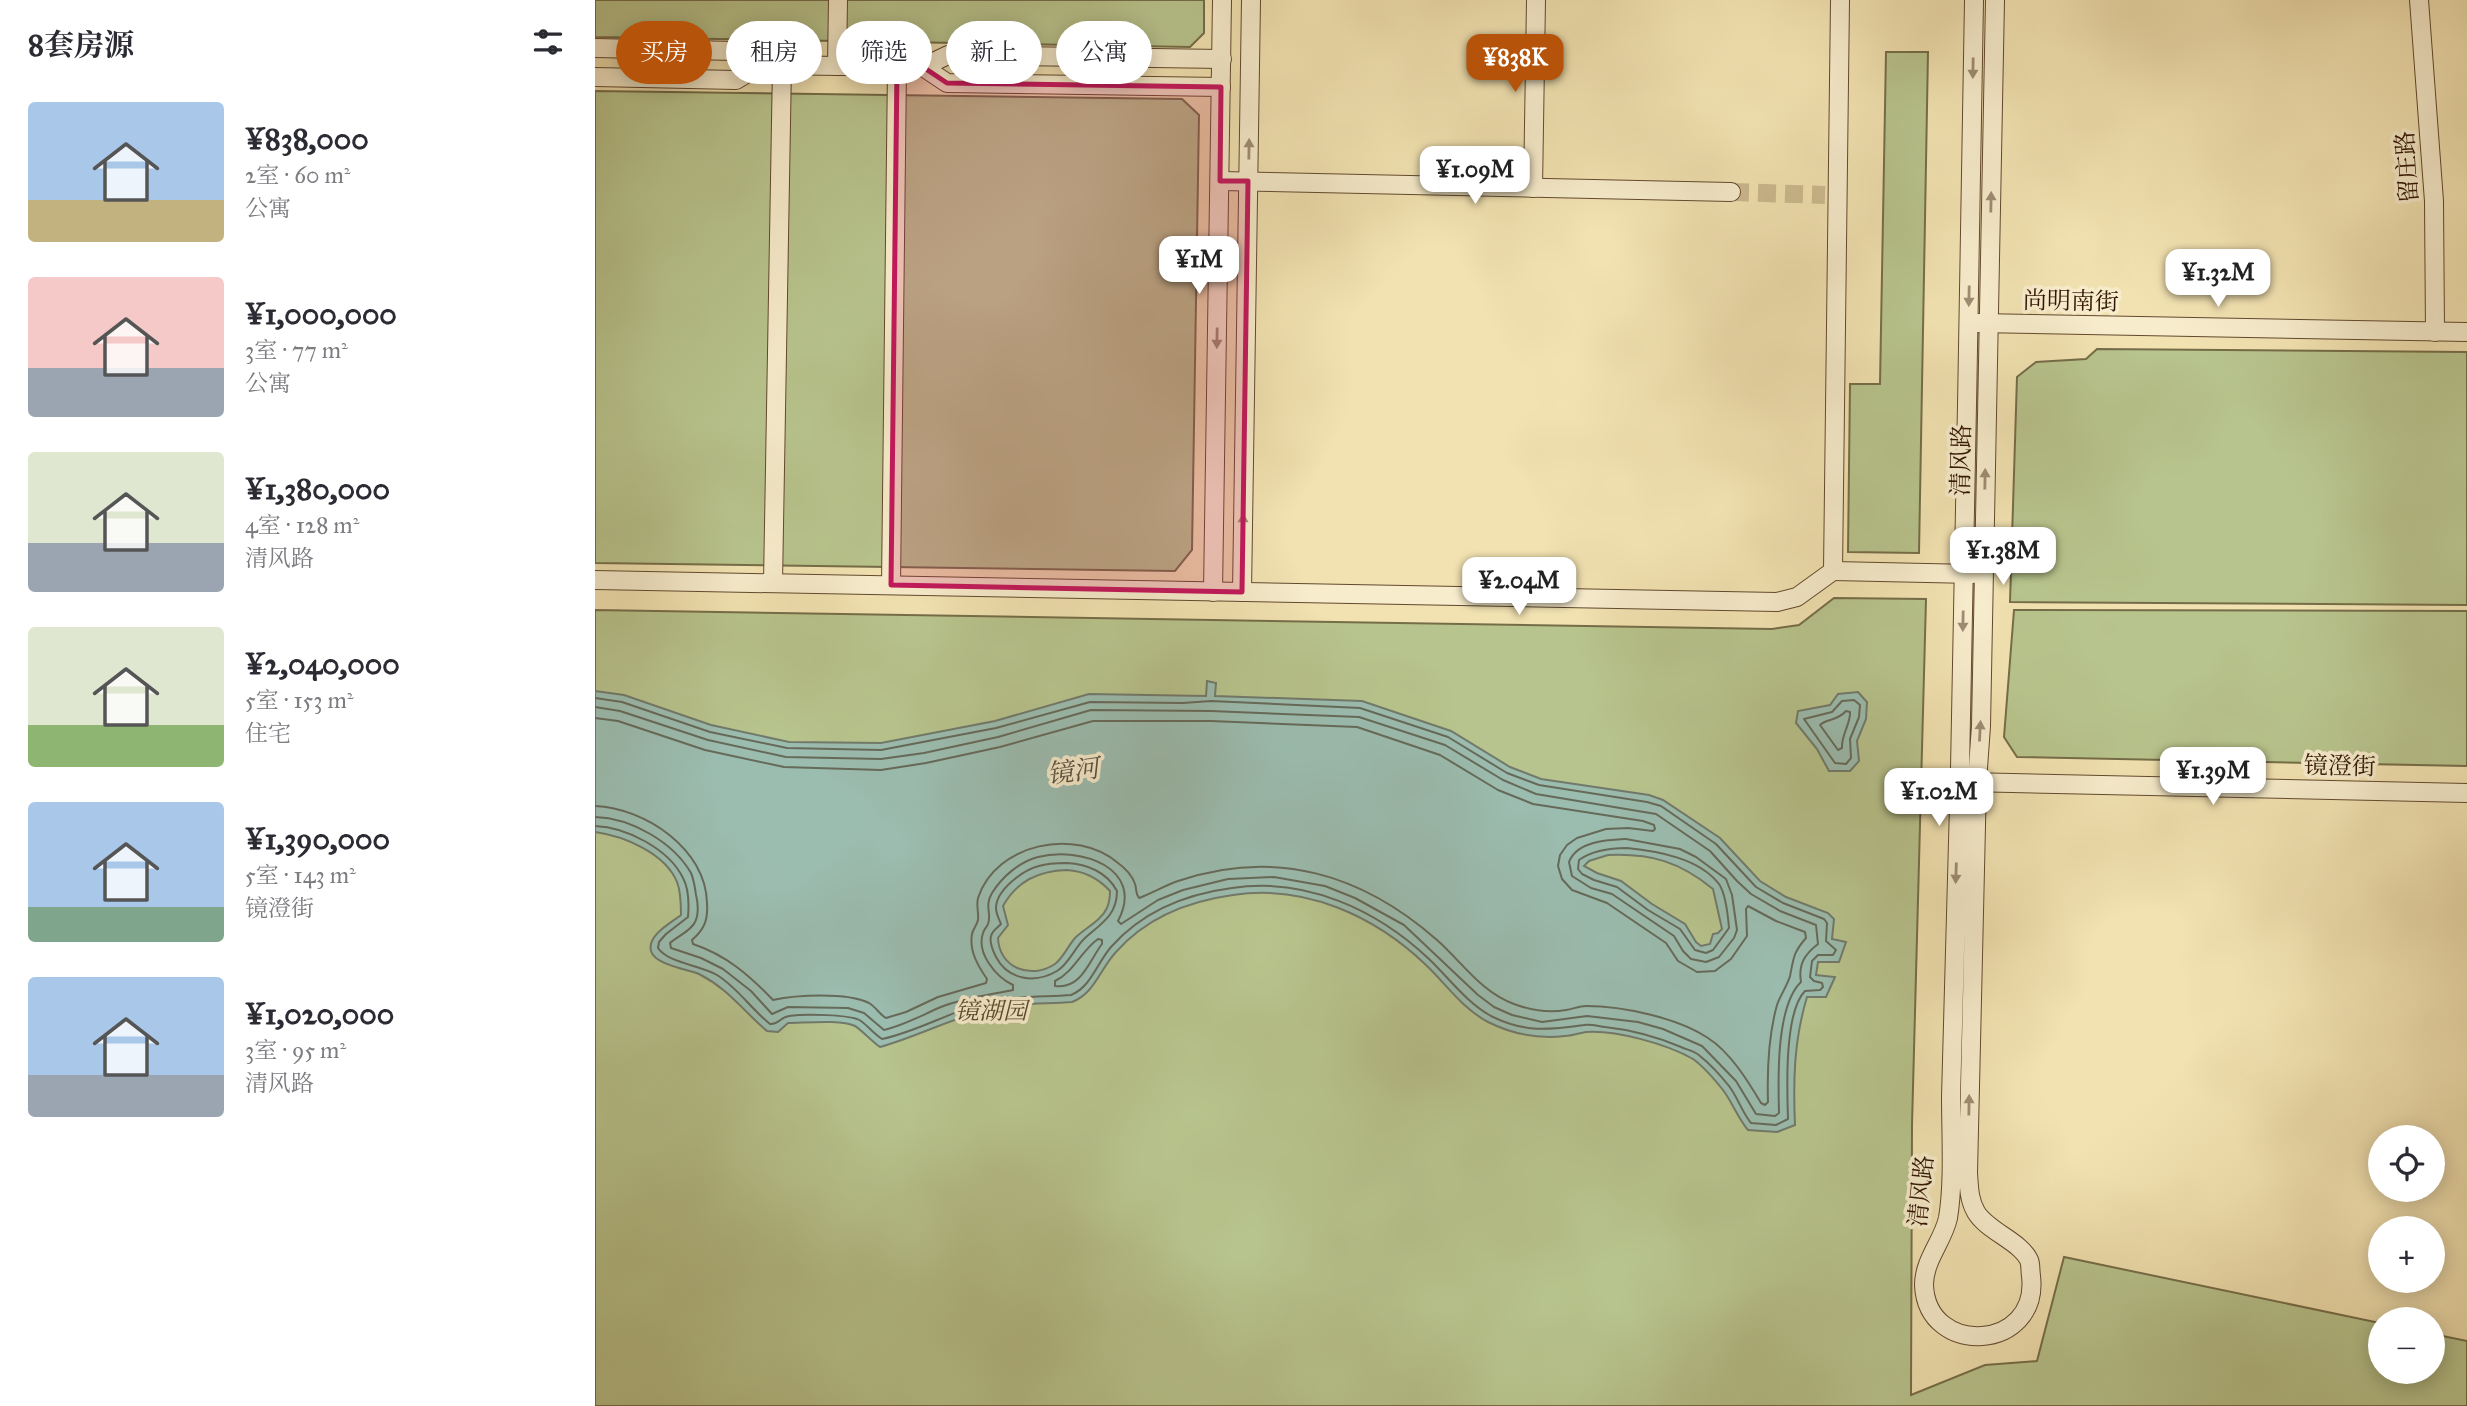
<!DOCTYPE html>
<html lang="zh">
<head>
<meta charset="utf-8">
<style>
  body { margin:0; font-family:"IM FELL Great Primer","Noto Serif SC",serif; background:#f7f7f7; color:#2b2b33; height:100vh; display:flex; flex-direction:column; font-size:26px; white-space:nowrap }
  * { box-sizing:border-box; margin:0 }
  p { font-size:23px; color:#7c7c81 }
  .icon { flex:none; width:38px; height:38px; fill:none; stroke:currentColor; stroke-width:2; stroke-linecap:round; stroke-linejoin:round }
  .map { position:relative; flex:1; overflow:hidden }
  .details { display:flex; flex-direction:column; background:#fff; width:595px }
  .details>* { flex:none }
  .top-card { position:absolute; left:21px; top:21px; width:665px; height:63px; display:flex; gap:14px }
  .controls { position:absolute; left:1773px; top:1125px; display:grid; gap:14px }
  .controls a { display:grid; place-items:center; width:77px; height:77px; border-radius:50%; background:#fff; box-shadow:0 4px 18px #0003; font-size:35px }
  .price { position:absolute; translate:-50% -60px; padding:0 16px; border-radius:14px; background:#fff; color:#222; font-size:23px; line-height:46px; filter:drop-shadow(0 2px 4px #0008) }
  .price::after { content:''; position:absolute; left:50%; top:42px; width:21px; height:16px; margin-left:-10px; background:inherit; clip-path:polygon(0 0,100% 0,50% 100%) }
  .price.current { background:#b45309; color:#fff }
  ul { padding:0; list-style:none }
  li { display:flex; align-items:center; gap:21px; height:175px; padding:0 28px }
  li span { display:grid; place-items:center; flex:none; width:196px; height:140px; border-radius:7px; color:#555 }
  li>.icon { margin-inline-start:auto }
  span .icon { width:84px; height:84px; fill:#fffc; stroke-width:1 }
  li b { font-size:30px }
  h2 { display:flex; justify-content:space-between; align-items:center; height:84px; padding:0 28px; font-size:30px }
  .tag { padding:0 24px; border-radius:32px; background:#fff; box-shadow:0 4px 18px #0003; font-size:24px; line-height:63px }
  .tag.current { background:#b45309; color:#fff }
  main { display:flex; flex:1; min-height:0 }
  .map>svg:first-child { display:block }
  .green { fill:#b8c48d; stroke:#756d48; stroke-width:2 }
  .water { fill:#9bbdb0; stroke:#717a6b; stroke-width:2; fill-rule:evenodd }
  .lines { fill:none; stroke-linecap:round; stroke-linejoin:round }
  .shore { stroke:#666a5a; stroke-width:2 }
  .minor-tunnel { stroke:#ccb98e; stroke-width:18; stroke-dasharray:18 9; stroke-linecap:butt }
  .minor-casing { stroke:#62492e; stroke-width:20 }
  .minor { stroke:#f7eccc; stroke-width:18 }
  .oneway { fill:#9e8c72 }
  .marked { fill:#c2185b; fill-opacity:0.2; stroke:#c2185b; stroke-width:5; stroke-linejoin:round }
  .labels { text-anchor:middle; stroke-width:7; stroke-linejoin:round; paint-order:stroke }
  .street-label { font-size:24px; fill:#321603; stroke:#f7eccc }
  .park-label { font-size:24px; font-style:italic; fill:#5a4a2c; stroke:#f7eccc }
  .water-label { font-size:26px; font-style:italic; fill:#575040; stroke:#f7eccc }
</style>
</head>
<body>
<main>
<section class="details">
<h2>8套房源<svg class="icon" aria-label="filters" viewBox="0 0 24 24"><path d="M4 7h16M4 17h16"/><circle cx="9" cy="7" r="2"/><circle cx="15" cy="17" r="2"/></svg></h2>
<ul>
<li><span style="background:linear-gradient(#a9c7e8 70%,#c2b280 0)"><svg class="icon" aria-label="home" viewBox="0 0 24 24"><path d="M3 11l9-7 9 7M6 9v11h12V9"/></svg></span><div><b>¥838,000</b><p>2室 · 60 m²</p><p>公寓</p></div></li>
<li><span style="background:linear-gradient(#f6c9c9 65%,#9aa5b1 0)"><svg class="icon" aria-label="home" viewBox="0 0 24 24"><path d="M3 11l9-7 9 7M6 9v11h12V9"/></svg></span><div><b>¥1,000,000</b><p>3室 · 77 m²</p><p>公寓</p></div></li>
<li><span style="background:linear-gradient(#dfe7d0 65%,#9aa5b1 0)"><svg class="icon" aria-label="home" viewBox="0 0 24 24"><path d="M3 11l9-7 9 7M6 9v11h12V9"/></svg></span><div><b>¥1,380,000</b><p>4室 · 128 m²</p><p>清风路</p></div></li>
<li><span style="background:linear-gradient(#dfe7d0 70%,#8fb573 0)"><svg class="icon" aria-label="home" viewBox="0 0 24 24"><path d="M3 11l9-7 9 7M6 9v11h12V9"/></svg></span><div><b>¥2,040,000</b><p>5室 · 153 m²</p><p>住宅</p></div></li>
<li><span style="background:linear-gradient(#a9c7e8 75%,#7fa58c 0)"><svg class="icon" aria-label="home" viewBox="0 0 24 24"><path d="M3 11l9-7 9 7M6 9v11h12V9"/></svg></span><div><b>¥1,390,000</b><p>5室 · 143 m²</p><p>镜澄街</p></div></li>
<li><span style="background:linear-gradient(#a9c7e8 70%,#9aa5b1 0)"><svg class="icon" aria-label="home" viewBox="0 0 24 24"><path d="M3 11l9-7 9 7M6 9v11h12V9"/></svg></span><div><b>¥1,020,000</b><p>3室 · 95 m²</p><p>清风路</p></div></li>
</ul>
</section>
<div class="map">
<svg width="1872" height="1406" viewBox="0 0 1872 1406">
  <rect width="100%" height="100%" fill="#f2e2b1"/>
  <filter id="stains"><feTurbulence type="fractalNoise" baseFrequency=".00286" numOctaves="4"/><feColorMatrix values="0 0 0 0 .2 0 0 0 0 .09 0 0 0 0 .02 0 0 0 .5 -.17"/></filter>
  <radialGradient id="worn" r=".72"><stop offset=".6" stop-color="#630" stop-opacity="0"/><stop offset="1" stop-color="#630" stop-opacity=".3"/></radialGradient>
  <g class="green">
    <polygon points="0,0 609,0 609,33 595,47 0,37"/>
    <polygon points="1291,52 1333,52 1324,553 1253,552 1255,384 1285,384"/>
    <polygon points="0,91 587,99 604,115 597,550 580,571 0,563"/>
    <polygon points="1502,349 1872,352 1872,605 1415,602 1422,377 1441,362 1491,359"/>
    <polygon points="1239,598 1331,599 1317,1125 1316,1395 1390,1365 1442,1361 1469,1257 1785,1323 1785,1372 1838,1372 1838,1334 1872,1341 1872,1406 0,1406 0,610 1177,629 1204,625"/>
    <polygon points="1419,610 1872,611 1872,766 1422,757 1409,737"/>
  </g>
  <g class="water">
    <path d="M 612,681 L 621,683 L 620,696 L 767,701 L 856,731 L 915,767 L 946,779 L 1054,795 L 1068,800 L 1125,838 L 1165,881 L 1191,897 L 1233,913 L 1239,919 L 1237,939 L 1251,942 L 1244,962 L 1223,962 L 1221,975 L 1240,977 L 1231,997 L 1212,997 C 1199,1040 1198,1081 1200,1125 L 1182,1132 L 1153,1130 C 1143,1118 1137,1102 1128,1090 C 1120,1080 1108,1066 1098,1059 C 1072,1044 1021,1030 991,1032 C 984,1033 977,1036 970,1036 C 944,1039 917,1034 893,1022 C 868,1009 851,984 831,965 C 780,916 710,884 638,895 C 594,901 551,918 521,952 C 505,969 500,993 477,1002 C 452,1004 425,1003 400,1008 C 360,1016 325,1036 285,1047 C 279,1043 264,1028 260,1026 C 246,1019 209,1023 193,1023 L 183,1032 L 172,1031 C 147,1010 135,990 104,974 C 92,969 60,965 56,951 C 52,935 76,923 86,915 C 86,904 86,892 82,882 C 70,853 29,836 0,832 L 0,691 L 29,695 L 116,725 L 194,742 L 286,743 L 400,721 L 494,694 L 611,696 ZM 1013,855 C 1056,853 1085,862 1118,889 L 1127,929 L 1123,933 L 1118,934 L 1115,944 L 1106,946 L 1101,942 L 1090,924 L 1057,904 L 1026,881 L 1002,873 L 989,866 L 994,861 ZM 472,870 C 489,871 503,878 515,891 C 515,897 514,903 512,908 C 506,921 490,928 480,938 C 473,946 468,958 460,964 C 436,980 404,968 403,938 L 413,925 L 408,906 C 422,881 443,871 472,870 Z"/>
    <polygon points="1263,692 1272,702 1271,719 1262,741 1264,761 1255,771 1234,771 1222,749 1201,723 1203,711 1235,705 1243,694"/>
  </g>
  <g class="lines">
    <g class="shore">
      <path d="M 0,698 L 27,702 L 115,732 L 192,748 L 286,750 L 401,728 L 495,702 L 588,703 L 616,701 L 765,708 L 853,737 L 912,773 L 944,785 L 1052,802 L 1066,806 L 1121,844 L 1161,887 L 1188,903 L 1229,919 L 1232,923 L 1231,941 L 1241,950 L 1238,955 L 1223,955 L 1217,961 L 1215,977 L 1219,981 L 1227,983 L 1228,987 L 1225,990 L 1210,991 C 1189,1012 1192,1090 1193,1119 L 1181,1125 L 1156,1123 C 1147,1112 1143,1098 1134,1086 C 1126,1076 1115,1064 1105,1056 C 1100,1051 1092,1050 1086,1047 C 1060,1036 1038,1030 1010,1027 C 1003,1026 995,1024 989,1025 C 953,1030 930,1033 896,1016 C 871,1002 854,978 834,959 C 781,909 710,877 637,888 C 591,894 547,912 516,947 C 502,963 496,987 476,995 C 451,997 425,996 400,1001 C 360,1008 326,1031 287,1039 C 279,1034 274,1027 266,1021 C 256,1014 208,1014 194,1016 C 185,1017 184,1025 175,1024 C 156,1009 143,988 122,975 C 105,965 73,963 63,948 L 64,942 L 71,934 L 93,917 C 94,905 94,889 88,878 C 74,849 31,827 0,826"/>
      <polygon points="1259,700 1265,705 1264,717 1255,739 1256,758 1251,764 1240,763 1209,719 1237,712 1247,701"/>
      <path d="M 0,707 L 25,711 L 113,740 L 191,757 L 286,759 L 329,753 L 403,737 L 496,710 L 616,711 L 764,717 L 850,745 L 908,780 L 941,794 L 1061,814 L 1115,851 L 1142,881 L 1156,894 L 1185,911 L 1221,925 L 1223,944 C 1210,954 1203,964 1206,982 C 1181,1006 1183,1079 1184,1113 L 1180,1116 L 1161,1114 L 1141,1081 L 1107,1046 L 1068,1029 L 1043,1022 L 992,1016 L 947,1022 L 917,1015 L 899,1007 L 883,995 L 809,925 L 760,898 L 730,886 L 679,877 L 633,879 L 588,890 L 563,900 L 526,924 L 523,921 C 551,868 485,846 443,857 C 424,862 407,877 397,893 C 389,906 397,914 393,924 C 392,927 389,929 388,933 C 381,953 401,977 418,985 L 418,990 C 394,995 369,998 346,1007 C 327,1015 310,1025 289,1030 L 269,1013 L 253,1008 L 193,1007 L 177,1014 L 156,991 L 128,969 L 106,958 L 76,948 L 75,943 C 83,936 96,931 100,922 C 104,914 103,902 101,895 C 100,888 99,880 96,873 C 78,842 36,818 0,817"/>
      <path d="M 1251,711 L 1255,712 C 1256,723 1246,735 1247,748 L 1243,750 L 1225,725 C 1232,718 1241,722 1251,711 Z"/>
      <path d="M 0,718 L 23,721 L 110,750 L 189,767 L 286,770 L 331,763 L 405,747 L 498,721 L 616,721 L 762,727 L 845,755 L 903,790 L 938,804 L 1048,821 L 1059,825 L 1060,829 L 1058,831 L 1033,828 L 1011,829 L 982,838 L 972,845 L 965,855 L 963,866 L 967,879 L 977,890 L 1012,903 L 1071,943 L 1083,961 L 1102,972 L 1120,971 L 1136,959 L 1152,936 L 1151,909 L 1153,906 L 1181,921 L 1210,932 L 1211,938 C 1198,953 1199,957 1195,976 C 1193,984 1185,996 1182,1005 C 1173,1037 1172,1070 1173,1102 L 1170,1105 L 1166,1103 C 1153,1081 1135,1052 1113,1038 C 1083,1018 1028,1006 991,1006 C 984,1006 978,1009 971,1010 C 954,1013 935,1010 919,1004 C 886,992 867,962 842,940 C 767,874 680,848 583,881 C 569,886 557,893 544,898 C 540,893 542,890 540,884 C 537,875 530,868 523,863 C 481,827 401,843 383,898 C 381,906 384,913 383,920 C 382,925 378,929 377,934 C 374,951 383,966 392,979 L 391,983 L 343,997 L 311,1012 L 291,1018 C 284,1014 281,1007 274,1003 C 252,992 200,995 178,1000 C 154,975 131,955 98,944 L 97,940 C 110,929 113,919 112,903 C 111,849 50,808 0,806"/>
      <path d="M 1031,839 L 1085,849 L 1101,857 L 1131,879 L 1137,895 L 1142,930 L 1139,938 L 1124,957 L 1111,962 L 1096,959 L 1088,951 L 1079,936 L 1017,894 L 996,888 L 977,876 L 974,862 C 982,841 1012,840 1031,839 Z"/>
      <path d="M 1032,848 C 1062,851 1104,858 1124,884 C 1131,894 1133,916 1134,928 L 1118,950 L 1111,953 L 1100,950 L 1085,929 L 1053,910 L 1022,887 L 999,880 L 987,874 L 983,869 L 984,860 C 998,850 1015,848 1032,848 Z"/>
      <path d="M 472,863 C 492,864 512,872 522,891 C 522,915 507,923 490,938 C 480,947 474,964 462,971 C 440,984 413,980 401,957 C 398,951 394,943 396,936 C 397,931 403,927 406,924 C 404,919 401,914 401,908 C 401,890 428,870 444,866 C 453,863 463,863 472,863 Z"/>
      <path d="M 503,939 L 507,940 L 507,944 C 494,961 486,990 460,986 L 460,981 C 479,972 486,951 503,939 Z"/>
    </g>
    <polyline class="minor-tunnel" points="1136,192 1230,195"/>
    <g class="minor-casing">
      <g id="minor">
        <path d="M 1379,0 C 1374,256 1371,513 1365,769 C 1363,879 1358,988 1356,1097 C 1356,1134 1359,1182 1353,1218 C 1348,1241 1329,1260 1329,1285 C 1332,1358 1445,1351 1436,1276 C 1435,1270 1436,1265 1434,1260 C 1425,1241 1392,1231 1381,1212 C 1374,1200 1374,1187 1373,1173 L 1382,782 L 1386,726 L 1400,0"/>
        <polyline points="1824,0 1839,201 1840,332"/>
        <polyline points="0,48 141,51 166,65 328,67 353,55 627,59"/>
        <polyline points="242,66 243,0"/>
        <polyline points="328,67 352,83 626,87"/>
        <polyline points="0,77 141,80 166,65"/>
        <polyline points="625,181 1136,192"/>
        <polyline points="938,188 941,0"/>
        <polyline points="1382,323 1872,332"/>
        <polyline points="1238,571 1378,574"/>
        <polyline points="0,580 1182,602 1202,597 1238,571 1245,0"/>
        <polyline points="178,583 187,65"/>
        <polyline points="296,585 302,67"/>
        <polyline points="618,592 627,0"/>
        <polyline points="647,592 656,0"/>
        <polyline points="1372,782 1872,793"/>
      </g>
    </g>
    <use href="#minor" class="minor"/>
  </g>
  <defs><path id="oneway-solid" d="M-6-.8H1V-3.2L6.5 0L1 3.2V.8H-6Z" transform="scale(1.75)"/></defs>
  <g class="oneway">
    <use href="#oneway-solid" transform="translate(1378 68) rotate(91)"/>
    <use href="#oneway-solid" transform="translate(654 149) rotate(-89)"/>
    <use href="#oneway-solid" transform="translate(1396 202) rotate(-89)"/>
    <use href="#oneway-solid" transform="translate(1374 296) rotate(91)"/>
    <use href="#oneway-solid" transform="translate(622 338) rotate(91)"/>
    <use href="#oneway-solid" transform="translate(1390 479) rotate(-89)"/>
    <use href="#oneway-solid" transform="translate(648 524) rotate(-89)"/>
    <use href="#oneway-solid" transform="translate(1368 621) rotate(91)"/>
    <use href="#oneway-solid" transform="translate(1385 731) rotate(-87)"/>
    <use href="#oneway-solid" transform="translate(1361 873) rotate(92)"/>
    <use href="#oneway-solid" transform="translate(1374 1105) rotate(-89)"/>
  </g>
  <path class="marked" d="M 302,67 L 328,67 L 352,83 L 626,87 L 625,181 L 653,181 L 647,592 L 296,585 Z"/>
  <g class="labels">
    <g class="street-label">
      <text transform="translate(1812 167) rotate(-94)" y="8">留庄路</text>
      <text transform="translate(1476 301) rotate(1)" y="8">尚明南街</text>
      <text transform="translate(1366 460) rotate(-89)" y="8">清风路</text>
      <text transform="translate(1745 766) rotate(1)" y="8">镜澄街</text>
      <text transform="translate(1326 1191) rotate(-84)" y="8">清风路</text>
    </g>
    <g class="park-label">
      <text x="396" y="1019">镜湖园</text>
    </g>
    <g class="water-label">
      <text transform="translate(478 771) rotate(-8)" y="9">镜河</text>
    </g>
  </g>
  <rect width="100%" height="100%" filter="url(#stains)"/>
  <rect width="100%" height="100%" fill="url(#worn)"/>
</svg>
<div class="controls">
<a><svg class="icon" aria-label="locate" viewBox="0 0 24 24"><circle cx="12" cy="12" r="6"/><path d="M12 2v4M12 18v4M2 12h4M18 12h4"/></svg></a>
<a>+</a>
<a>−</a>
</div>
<b class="price current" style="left:920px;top:94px">¥838K</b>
<b class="price" style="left:880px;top:206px">¥1.09M</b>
<b class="price" style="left:604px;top:296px">¥1M</b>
<b class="price" style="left:1623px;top:309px">¥1.32M</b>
<b class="price" style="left:1408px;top:587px">¥1.38M</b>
<b class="price" style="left:924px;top:617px">¥2.04M</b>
<b class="price" style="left:1618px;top:807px">¥1.39M</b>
<b class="price" style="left:1344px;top:828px">¥1.02M</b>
<div class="top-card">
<a class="tag current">买房</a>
<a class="tag">租房</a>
<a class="tag">筛选</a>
<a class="tag">新上</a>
<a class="tag">公寓</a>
</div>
</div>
</main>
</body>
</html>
